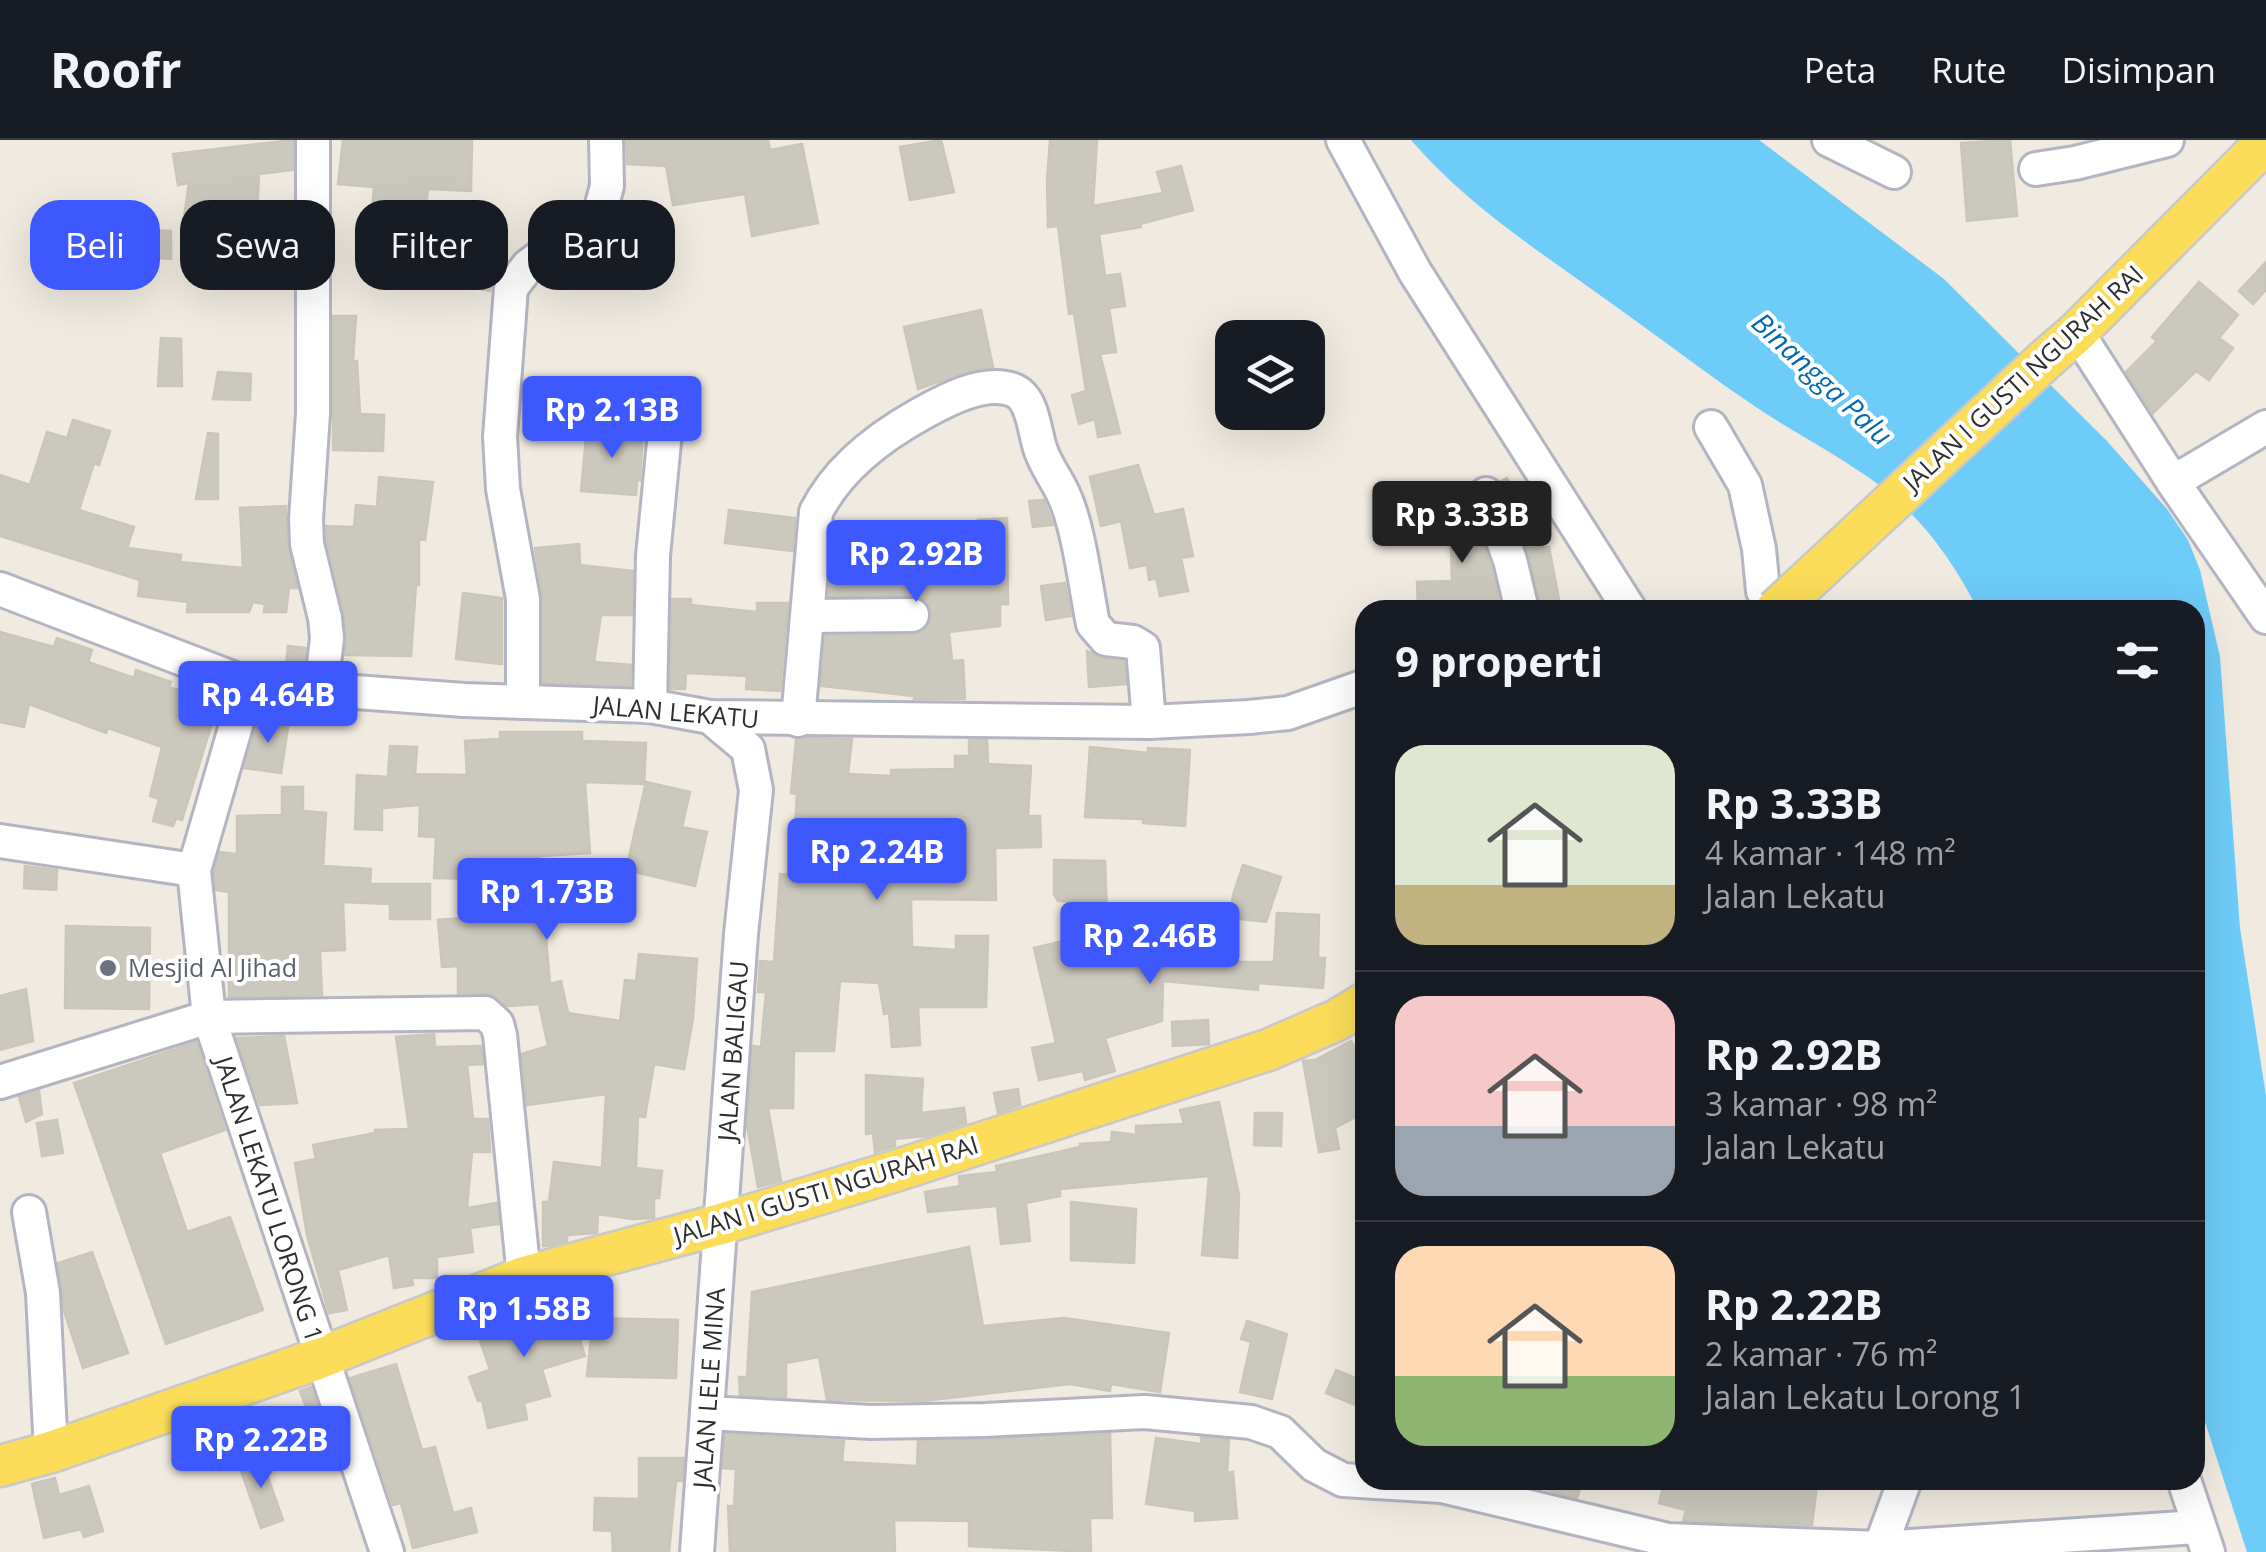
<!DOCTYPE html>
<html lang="id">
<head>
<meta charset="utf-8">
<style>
  body { margin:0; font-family:"Open Sans",sans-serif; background:#20242c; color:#f1f3f6; height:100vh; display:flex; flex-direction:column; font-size:38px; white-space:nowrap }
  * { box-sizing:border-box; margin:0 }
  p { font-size:32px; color:#9ea1a6 }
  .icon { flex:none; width:55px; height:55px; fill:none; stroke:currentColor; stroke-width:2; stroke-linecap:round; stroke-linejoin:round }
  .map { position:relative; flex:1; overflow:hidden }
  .details { position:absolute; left:1355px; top:460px; width:850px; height:890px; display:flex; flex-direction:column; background:#171b24; border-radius:30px; box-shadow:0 10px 40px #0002 }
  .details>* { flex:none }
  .banner { position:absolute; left:30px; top:60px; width:950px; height:90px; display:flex; gap:20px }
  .tools { position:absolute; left:1215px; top:180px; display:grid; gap:20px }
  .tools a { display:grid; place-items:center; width:110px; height:110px; border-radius:20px; background:#171b24; box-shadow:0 10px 40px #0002; font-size:50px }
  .price { position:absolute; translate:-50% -85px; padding:0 22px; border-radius:10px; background:#3e58ff; color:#fff; font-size:32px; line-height:65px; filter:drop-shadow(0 2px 5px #0008) }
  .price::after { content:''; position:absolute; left:50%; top:60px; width:30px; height:22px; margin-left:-15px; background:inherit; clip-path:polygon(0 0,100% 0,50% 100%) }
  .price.current { background:#222; color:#fff }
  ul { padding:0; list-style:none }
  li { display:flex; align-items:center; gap:30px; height:250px; padding:0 40px }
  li+li { border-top:2px solid #363941 }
  li span { display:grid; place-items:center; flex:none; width:280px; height:200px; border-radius:30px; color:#555 }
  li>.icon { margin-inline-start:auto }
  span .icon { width:120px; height:120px; fill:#fffc; stroke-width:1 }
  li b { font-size:42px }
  h2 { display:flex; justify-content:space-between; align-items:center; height:120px; padding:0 40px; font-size:42px }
  .pill { padding:0 35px; border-radius:30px; background:#171b24; box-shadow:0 10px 40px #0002; font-size:35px; line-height:90px }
  .pill.current { background:#3e58ff; color:#fff }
  header { display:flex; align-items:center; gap:60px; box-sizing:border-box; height:140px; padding:0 50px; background:#171b24; border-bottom:2px solid #363941 }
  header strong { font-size:48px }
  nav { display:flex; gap:55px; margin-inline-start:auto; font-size:35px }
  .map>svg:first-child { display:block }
  .water { fill:#6dccf8 }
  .building { fill:#cbc8be; stroke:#ccc6b9; stroke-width:2.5 }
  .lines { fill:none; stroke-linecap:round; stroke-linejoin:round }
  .minor-casing { stroke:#b4b5c2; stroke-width:38 }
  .major-casing { stroke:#c9c9c9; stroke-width:45 }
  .minor { stroke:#fff; stroke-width:32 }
  .major { stroke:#fbdd59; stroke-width:40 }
  .major-bridge-casing { stroke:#c9c9c9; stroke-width:45; stroke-linecap:butt }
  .major-bridge { stroke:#fbdd59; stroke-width:40 }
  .worship-dot { fill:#6b7280; stroke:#fff; stroke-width:4 }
  .labels { text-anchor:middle; stroke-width:8; stroke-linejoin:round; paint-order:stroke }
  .street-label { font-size:25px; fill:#2e2e2e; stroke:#fff }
  .worship-label { font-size:25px; fill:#5b616d; stroke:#fff; text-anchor:start }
  .water-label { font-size:28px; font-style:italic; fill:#036aad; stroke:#fff }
</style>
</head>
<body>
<header>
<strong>Roofr</strong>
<nav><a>Peta</a><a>Rute</a><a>Disimpan</a></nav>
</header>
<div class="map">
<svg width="2266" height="1412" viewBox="0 0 2266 1412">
  <rect width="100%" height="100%" fill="#f0eae0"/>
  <path class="water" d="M 1411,0 L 1759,0 L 1944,139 L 2106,300 L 2167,369 L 2188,400 L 2200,430 L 2220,517 L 2240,788 L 2266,956 L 2266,1412 L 2247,1412 L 2195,1251 L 2195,470 L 1978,470 C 1953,420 1916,369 1868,337 C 1835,314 1799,295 1765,273 C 1710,237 1658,196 1604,158 C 1536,109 1466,64 1411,0 Z"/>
  <g class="building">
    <polygon points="293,0 293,30 259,34 255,110 290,112 288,146 213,142 216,94 182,91 189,43 178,45 173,14"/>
    <polygon points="343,0 472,0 471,51 428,49 424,79 372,74 374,47 338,44"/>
    <polygon points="626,0 768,0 770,10 802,4 818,83 752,96 745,54 673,65 666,26 627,24"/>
    <polygon points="941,0 954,52 910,60 900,7"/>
    <polygon points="1050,0 1097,0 1093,66 1163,53 1157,32 1181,26 1193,70 1140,84 1141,87 1099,94 1105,136 1120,134 1125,166 1109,168 1116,212 1100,214 1120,293 1098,297 1095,279 1079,284 1072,255 1086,251 1074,173 1069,174 1058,86 1048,87 1047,40"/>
    <polygon points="2010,0 2017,76 1967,81 1961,3"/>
    <polygon points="40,69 59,70 59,98 36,98"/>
    <polygon points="150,90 171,91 171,119 148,117"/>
    <polygon points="454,109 497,118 490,151 447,142"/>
    <polygon points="2266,122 2266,150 2253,164 2239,151"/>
    <polygon points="2199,142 2238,175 2219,198 2233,208 2209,240 2196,231 2153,273 2126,232 2157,201 2152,197"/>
    <polygon points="981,170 993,227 971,230 918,249 904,187"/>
    <polygon points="333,176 356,176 353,221 357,221 360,274 384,275 383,311 333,310"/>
    <polygon points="161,198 181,199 182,246 158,246"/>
    <polygon points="218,232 251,234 250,260 213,259"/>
    <polygon points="73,280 110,291 99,325 94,323 79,370 134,387 127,408 181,415 180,422 243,428 240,368 286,366 287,405 297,448 289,448 286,472 264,472 265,464 253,462 249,472 187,472 188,462 138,456 140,440 0,396 0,335 30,345 47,292 67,298"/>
    <polygon points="587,287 643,292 640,340 637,340 636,355 581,351"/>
    <polygon points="208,293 218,294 218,359 196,359"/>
    <polygon points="1138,325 1154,375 1183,369 1193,416 1181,418 1188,451 1160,456 1156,438 1149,440 1147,425 1130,428 1121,381 1101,386 1090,337"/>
    <polygon points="379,337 433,342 425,400 419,399 419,445 416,445 411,516 345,515 345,476 327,401 326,386 354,387 356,365 377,367"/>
    <polygon points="1507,338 1527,381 1532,378 1544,408 1549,407 1561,470 1541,470 1529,413 1501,341"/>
    <polygon points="1469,345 1467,361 1491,426 1501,470 1418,470 1417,442 1452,441 1449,346"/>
    <polygon points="1044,360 1053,385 1033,387 1029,361"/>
    <polygon points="729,370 795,378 793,411 725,403"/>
    <polygon points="1007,378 1008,464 1000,464 1000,486 949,492 952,521 963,520 965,559 914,559 914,556 821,546 825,496 913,495 923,492 932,476 929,464 913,455 829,456 835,387 864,386 864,394 979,392 978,380"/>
    <polygon points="579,404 580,425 633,431 632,475 601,475 594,522 631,525 630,545 543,543 543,459 535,408"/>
    <polygon points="1065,443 1071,476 1046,480 1041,446"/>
    <polygon points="463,453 502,458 502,524 456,519"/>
    <polygon points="672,459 691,459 691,465 757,472 757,463 788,463 780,551 746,549 747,536 686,533 685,549 670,549"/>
    <polygon points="0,492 54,507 57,498 92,510 88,522 134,538 136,530 171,542 169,547 218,564 182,680 176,678 173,686 153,681 159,659 150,656 162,607 108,588 106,593 29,564 24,587 0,582"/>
    <polygon points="288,506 306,508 303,528 286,527"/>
    <polygon points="1087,511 1104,519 1124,521 1126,544 1089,547"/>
    <polygon points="259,577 289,581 281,633 244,628"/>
    <polygon points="500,592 582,592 582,601 646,603 644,644 585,642 590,713 539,716 550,844 561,841 568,873 620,881 625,840 636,841 639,814 697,819 693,878 684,929 654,924 645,977 638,976 636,1028 662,1031 659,1058 654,1058 654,1078 632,1079 598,1074 597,1093 567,1095 567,1101 549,1106 543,1106 543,1062 549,1062 554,1022 602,1028 606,954 527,965 522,914 548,906 539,864 507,866 486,853 458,853 458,826 442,827 438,780 491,776 487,739 434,738 436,697 419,696 420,665 382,668 382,690 355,689 357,635 388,637 390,606 417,607 415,634 467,635 465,601 500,599"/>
    <polygon points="806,598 852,599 848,634 891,636 891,630 955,629 955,616 969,616 969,600 987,600 988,624 1031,626 1028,676 1040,676 1041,707 995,708 996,760 911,759 912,807 956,810 956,796 988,796 986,867 918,867 920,905 892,907 889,873 884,874 879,843 840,841 834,911 794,911 793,968 768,968 781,1041 758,1047 747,985 753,906 761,907 766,852 758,852 760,821 774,822 780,734 792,735 797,654 791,653 796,600"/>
    <polygon points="1090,607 1148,613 1148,608 1190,610 1185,686 1143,683 1143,679 1085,677"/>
    <polygon points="646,642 690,652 682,687 707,692 695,746 626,730"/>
    <polygon points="282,647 303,647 303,671 326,673 323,726 371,729 370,744 430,744 430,779 390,779 390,764 343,762 345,810 320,811 322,855 229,857 229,752 216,750 214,732 220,712 237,714 237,676 282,675"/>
    <polygon points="1054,720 1105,721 1107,775 1077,774 1077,762 1058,761 1054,754"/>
    <polygon points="1243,725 1281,737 1266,782 1230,778 1233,755"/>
    <polygon points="25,726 57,730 56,750 24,748"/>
    <polygon points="1277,773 1319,775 1318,818 1325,818 1323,848 1258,843 1258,850 1163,841 1162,881 1105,898 1115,931 1085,940 1083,931 1039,940 1032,908 1056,903 1034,808 1110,790 1117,826 1174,812 1176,788 1222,792 1220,822 1274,822"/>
    <polygon points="66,786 150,788 149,869 65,868"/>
    <polygon points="26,849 33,901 0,910 0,856"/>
    <polygon points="1208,880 1209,904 1173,906 1172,882"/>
    <polygon points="434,894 435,907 481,906 483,924 467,925 473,979 488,979 490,1012 472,1012 467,1068 497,1063 499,1084 470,1088 473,1112 437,1117 437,1138 412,1138 413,1145 394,1148 389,1115 338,1130 347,1170 329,1173 307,1095 295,1023 316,1019 313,1005 375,993 375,990 409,989 396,897"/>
    <polygon points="284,896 297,963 260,965 237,898"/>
    <polygon points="1351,901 1365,926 1365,972 1335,988 1339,1009 1319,1012 1303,921 1315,920"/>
    <polygon points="196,902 225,990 160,1013 187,1092 230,1077 263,1170 166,1204 74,943"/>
    <polygon points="866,935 923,939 921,973 964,968 966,983 926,996 895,999 895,1006 875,1012 873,993 866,994"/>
    <polygon points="1018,949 1020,965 998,973 994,953"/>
    <polygon points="39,951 42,974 26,982 19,957"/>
    <polygon points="1219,962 1239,1055 1237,1118 1202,1115 1209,1036 1060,1049 1060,1056 1026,1063 1030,1101 1001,1104 997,1066 928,1072 925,1052 960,1046 959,1036 997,1032 996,1026 1080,1007 1080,1004 1111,1002 1112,992 1136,995 1136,986 1184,984 1180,970"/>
    <polygon points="1255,973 1282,973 1281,1006 1254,1005"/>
    <polygon points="57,980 63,1013 42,1016 37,983"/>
    <polygon points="1071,1062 1136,1069 1134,1123 1071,1120"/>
    <polygon points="969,1107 983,1186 1064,1178 1169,1193 1160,1252 1111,1244 1110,1251 1070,1244 923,1261 827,1260 819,1217 786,1223 786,1257 740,1255 739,1237 747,1237 752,1152"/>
    <polygon points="92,1112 128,1213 83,1228 64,1171 58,1123"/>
    <polygon points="567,1159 585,1216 542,1229 550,1256 524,1263 527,1279 488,1288 482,1260 478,1261 469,1237 490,1230 477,1191 510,1181 508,1177"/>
    <polygon points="593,1178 678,1180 676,1238 587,1236"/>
    <polygon points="1247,1181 1287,1194 1272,1259 1240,1252 1251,1202 1241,1199"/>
    <polygon points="396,1224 422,1310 435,1307 453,1373 471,1368 477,1392 413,1408 401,1363 393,1365 350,1238"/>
    <polygon points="1336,1230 1365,1242 1356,1265 1326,1253"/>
    <polygon points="311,1247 326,1293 317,1296 300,1251"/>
    <polygon points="725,1294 844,1301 842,1322 917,1326 918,1301 1110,1294 1112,1378 1090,1378 1091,1412 969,1406 969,1381 894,1380 895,1412 730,1412 728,1366 734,1366 736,1329 723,1328"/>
    <polygon points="1201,1297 1229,1300 1227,1333 1233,1332 1237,1378 1195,1381 1195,1371 1146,1364 1156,1298 1201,1304"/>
    <polygon points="260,1315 283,1380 261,1388 238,1322"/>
    <polygon points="639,1318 684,1318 682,1341 676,1341 669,1412 613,1412 612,1391 594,1390 595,1358 639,1359"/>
    <polygon points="55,1338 59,1355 89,1346 103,1391 84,1397 81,1389 44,1398 32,1344"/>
    <polygon points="1511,1340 1583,1340 1577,1358"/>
    <polygon points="1665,1340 1784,1340 1817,1345 1812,1385 1683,1381 1686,1370 1659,1363"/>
  </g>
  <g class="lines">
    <g class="minor-casing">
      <g id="minor">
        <polyline points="313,0 313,273 306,379 307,404 325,478 327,498 321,549"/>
        <polyline points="1343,0 1415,132 1630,470"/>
        <polyline points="1829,0 1894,32"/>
        <polyline points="2036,29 2075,23 2167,0"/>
        <polyline points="2077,192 2173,342"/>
        <polyline points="1711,287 1745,345 1759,409 1763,451 1779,465 1803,470"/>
        <polyline points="2266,287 2173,342 2266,477"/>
        <polyline points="1486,354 1510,420 1522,470"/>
        <polyline points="0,449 248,544 464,560 650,566 710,577 1149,582 1249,577 1288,573 1365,546"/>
        <polyline points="809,476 912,475"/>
        <polyline points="248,544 194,730 209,877 387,1412"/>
        <polyline points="523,562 523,459 503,349 500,297 511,148 528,126 600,72 607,46 606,0"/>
        <polyline points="650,566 653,416 667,271"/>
        <path d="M 798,580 L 816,372 C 837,330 878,298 919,275 C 944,261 984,239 1013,250 C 1034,258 1034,293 1041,311 C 1047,328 1058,341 1065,358 C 1079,390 1086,449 1093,484 L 1106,499 L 1133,502 L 1143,508 L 1149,582"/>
        <polyline points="0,701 194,730"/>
        <polyline points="0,942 209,877 485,873 497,884 500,895 524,1137"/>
        <polyline points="29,1072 43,1153 51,1312"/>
        <polyline points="707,1273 871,1282 985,1280 1145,1272 1251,1282 1280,1292 1314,1325 1343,1340 1442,1346 1668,1400 1880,1408 2197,1387"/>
        <polyline points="2184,1340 2208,1412"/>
        <polyline points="1880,1408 1905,1340"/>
        <polyline points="697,1412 741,794 756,650 748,609 710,577"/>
      </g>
    </g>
    <g class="major-casing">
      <g id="major">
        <polyline points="2046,219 2077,192 2266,2"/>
        <polyline points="0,1326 51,1312 320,1218 524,1137 721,1084 895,1031 1268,910 1337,880 1365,863"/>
      </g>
    </g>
    <use href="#minor" class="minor"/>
    <use href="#major" class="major"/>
    <g class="major-bridge-casing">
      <polyline id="major-bridge" points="1776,470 2046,219"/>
    </g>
    <use href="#major-bridge" class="major-bridge"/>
  </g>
  <circle class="worship-dot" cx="108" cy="828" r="10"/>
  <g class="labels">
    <g class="street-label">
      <text transform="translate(2023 238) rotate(-43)" y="9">JALAN I GUSTI NGURAH RAI</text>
      <text transform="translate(676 572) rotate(5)" y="9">JALAN LEKATU</text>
      <text transform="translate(733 911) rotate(-86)" y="9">JALAN BALIGAU</text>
      <text transform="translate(826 1050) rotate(-17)" y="9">JALAN I GUSTI NGURAH RAI</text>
      <text transform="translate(269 1059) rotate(72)" y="9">JALAN LEKATU LORONG 1</text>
      <text transform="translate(709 1248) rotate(-86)" y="9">JALAN LELE MINA</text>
    </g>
    <g class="worship-label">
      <text x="128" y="837">Mesjid Al Jihad</text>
    </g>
    <g class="water-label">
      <text transform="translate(1822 239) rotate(43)" y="10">Binangga Palu</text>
    </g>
  </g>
</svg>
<div class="tools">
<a><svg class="icon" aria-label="layers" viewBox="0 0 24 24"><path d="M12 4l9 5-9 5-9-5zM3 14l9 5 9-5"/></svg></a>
</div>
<b class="price" style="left:612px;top:321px">Rp 2.13B</b>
<b class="price current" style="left:1462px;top:426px">Rp 3.33B</b>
<b class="price" style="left:916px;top:465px">Rp 2.92B</b>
<b class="price" style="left:268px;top:606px">Rp 4.64B</b>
<b class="price" style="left:877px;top:763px">Rp 2.24B</b>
<b class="price" style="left:547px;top:803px">Rp 1.73B</b>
<b class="price" style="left:1150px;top:847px">Rp 2.46B</b>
<b class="price" style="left:524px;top:1220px">Rp 1.58B</b>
<b class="price" style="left:261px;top:1351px">Rp 2.22B</b>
<div class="banner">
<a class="pill current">Beli</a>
<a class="pill">Sewa</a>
<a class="pill">Filter</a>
<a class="pill">Baru</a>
</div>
<section class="details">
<h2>9 properti<svg class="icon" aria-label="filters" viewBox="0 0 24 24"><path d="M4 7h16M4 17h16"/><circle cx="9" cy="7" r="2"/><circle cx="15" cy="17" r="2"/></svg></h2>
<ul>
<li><span style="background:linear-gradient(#dfe7d0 70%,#c2b280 0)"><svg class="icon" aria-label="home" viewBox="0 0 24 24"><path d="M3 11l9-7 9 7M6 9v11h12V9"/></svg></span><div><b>Rp 3.33B</b><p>4 kamar · 148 m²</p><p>Jalan Lekatu</p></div></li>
<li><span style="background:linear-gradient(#f6c9c9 65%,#9aa5b1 0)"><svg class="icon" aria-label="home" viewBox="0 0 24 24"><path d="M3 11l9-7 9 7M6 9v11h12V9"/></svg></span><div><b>Rp 2.92B</b><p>3 kamar · 98 m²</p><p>Jalan Lekatu</p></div></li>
<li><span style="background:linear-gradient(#ffd9b3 65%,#8fb573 0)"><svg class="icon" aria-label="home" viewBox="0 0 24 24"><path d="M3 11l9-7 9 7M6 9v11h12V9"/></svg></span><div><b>Rp 2.22B</b><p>2 kamar · 76 m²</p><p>Jalan Lekatu Lorong 1</p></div></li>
</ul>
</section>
</div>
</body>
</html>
